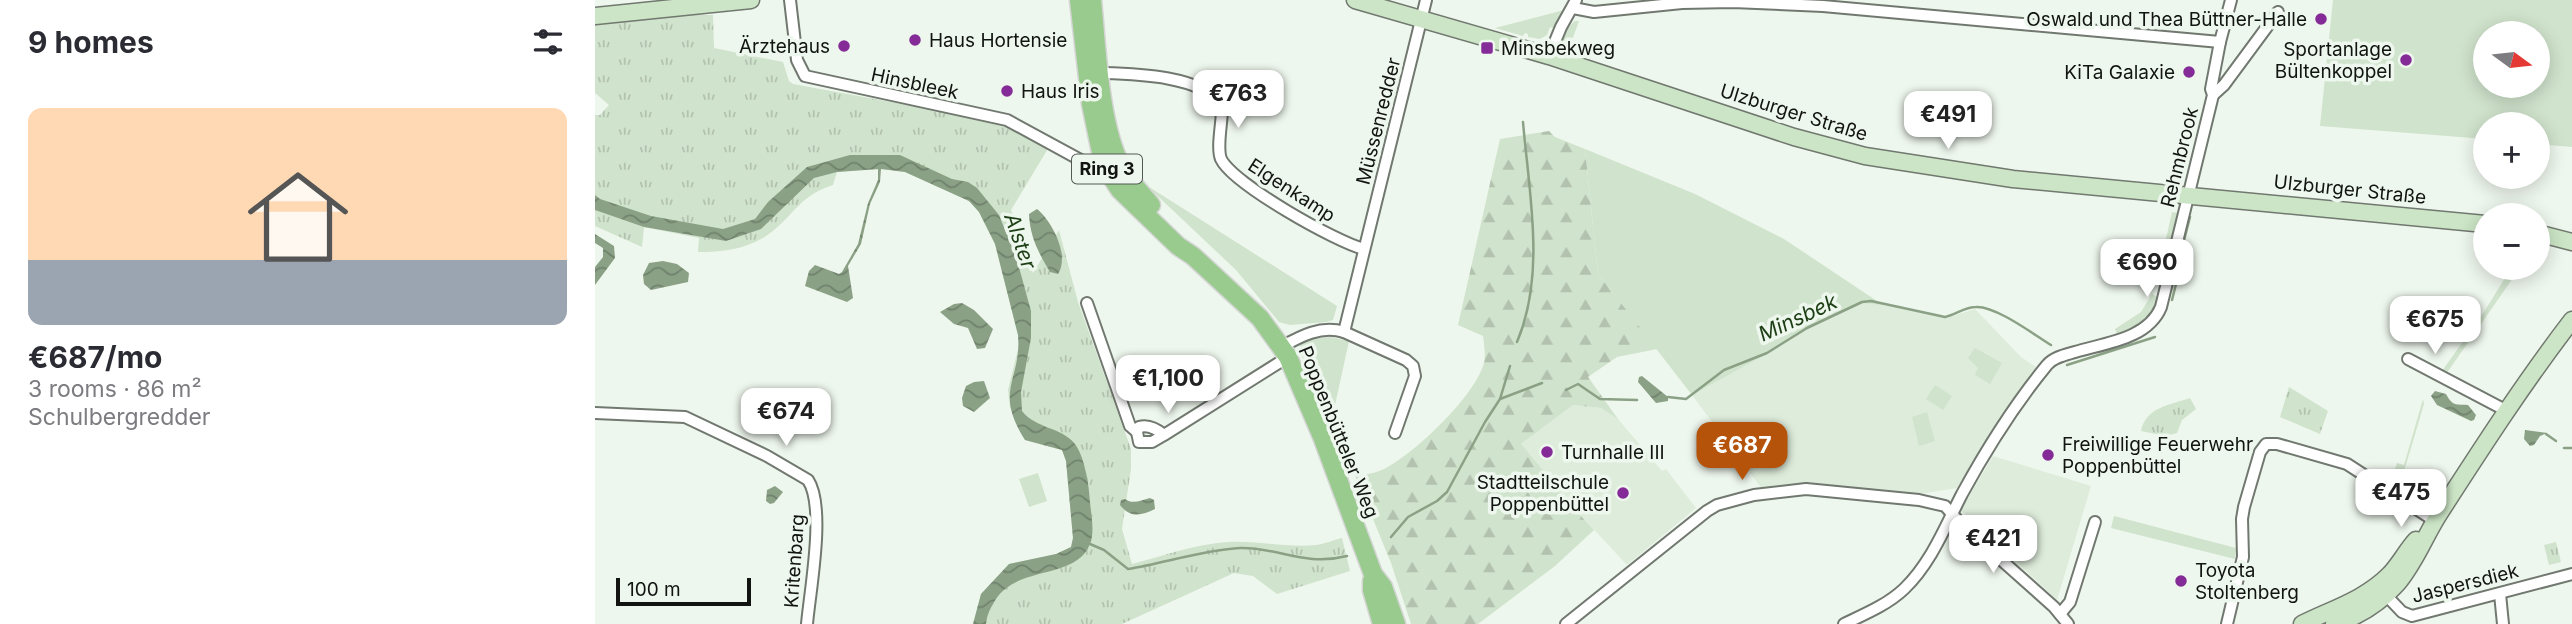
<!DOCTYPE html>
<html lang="en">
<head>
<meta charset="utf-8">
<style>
  body { margin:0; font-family:Inter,sans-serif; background:#f2f2f3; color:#2b2b33; height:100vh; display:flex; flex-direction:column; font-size:26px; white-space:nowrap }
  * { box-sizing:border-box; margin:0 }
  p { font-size:23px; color:#7c7c81 }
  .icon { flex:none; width:38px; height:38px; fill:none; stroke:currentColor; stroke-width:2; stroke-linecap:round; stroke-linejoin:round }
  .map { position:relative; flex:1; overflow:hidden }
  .sheet { display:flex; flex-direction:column; background:#fff; width:595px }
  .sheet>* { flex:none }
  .needle { width:46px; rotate:105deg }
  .tools { position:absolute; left:1878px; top:21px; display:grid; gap:14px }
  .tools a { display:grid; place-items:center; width:77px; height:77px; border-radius:50%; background:#fff; box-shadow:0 4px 18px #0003; font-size:35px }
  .scale { position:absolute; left:21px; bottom:18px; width:135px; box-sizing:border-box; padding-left:7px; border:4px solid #111411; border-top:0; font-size:19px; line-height:24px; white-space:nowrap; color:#111411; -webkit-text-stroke:5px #eef7ed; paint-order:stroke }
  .price { position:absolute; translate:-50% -60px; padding:0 16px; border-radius:14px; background:#fff; color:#222; font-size:23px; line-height:46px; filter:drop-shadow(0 2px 4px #0008) }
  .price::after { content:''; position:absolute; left:50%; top:42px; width:21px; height:16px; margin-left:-10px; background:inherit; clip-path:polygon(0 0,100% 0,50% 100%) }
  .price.current { background:#b45309; color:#fff }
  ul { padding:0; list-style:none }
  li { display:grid; align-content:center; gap:14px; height:371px; padding:0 28px }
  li+li { border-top:2px solid #e1e1e2 }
  li span { display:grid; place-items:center; height:217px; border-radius:14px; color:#555 }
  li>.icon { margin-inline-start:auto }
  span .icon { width:126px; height:126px; fill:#fffc; stroke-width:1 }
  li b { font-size:30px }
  h2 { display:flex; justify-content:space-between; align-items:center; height:84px; padding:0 28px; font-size:30px }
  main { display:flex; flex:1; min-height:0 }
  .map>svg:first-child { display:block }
  .built { fill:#deecdb }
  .green { fill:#d0e3cc; fill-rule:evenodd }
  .forest { fill:url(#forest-firs) }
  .park { fill:url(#park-tufts) }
  .water { fill:url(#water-waves) }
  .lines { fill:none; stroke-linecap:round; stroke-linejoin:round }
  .stream { stroke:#8ba186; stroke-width:2.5 }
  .street-casing { stroke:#71786f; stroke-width:14 }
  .secondary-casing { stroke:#71786f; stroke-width:19 }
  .primary-casing { stroke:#d4d5d4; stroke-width:21 }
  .street { stroke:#fff; stroke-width:10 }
  .secondary { stroke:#cce5c6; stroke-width:16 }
  .primary { stroke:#99ca8e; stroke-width:18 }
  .poi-dot { fill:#842b97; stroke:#eef7ed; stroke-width:2.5 }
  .labels { text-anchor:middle; stroke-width:7; stroke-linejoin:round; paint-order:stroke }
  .shield { fill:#eef7ed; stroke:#535853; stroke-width:2 }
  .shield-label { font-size:18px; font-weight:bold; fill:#111411 }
  .poi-label { font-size:19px; fill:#111411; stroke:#eef7ed; text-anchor:start }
  .street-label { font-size:19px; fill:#111411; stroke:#eef7ed }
  .water-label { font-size:21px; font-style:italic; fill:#1d3e15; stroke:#eef7ed }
</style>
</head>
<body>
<main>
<section class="sheet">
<h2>9 homes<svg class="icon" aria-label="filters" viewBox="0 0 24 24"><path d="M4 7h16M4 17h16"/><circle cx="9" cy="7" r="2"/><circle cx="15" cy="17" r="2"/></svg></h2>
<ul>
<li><span style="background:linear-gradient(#ffd9b3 70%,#9aa5b1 0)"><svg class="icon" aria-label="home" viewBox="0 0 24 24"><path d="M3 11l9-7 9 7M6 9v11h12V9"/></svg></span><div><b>€687/mo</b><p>3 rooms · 86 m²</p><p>Schulbergredder</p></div></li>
</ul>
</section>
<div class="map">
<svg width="1977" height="624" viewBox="0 0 1977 624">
  <defs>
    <pattern id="forest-firs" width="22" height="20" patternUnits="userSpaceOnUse" patternTransform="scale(1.75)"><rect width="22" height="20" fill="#d0e3cc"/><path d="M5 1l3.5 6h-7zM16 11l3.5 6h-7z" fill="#b2c2ae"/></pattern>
    <pattern id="park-tufts" width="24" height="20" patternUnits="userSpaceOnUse" patternTransform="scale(1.75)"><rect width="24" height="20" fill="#d0e3cc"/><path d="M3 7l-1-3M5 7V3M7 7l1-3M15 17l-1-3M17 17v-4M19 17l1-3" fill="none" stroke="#b2c2ae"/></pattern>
    <pattern id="water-waves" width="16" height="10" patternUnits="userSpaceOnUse" patternTransform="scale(1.75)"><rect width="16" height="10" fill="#8ba186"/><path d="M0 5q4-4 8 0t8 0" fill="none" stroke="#70826c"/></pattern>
  </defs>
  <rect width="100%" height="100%" fill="#eef7ed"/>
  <g class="built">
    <polygon points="1274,302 1352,318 1380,309 1426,357 1441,367 1362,488 1325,494 1208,483 1167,489 1097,395 1172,354 1215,328 1268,303"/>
    <polygon points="978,405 1006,408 1023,419 1067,471 1071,469 1101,508 1032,565 952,479 926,444"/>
    <polygon points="1398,456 1496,486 1462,600 1366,510"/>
  </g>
  <g class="green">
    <path d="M 1738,0 L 1977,0 L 1977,147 L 1943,144 L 1942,124 L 1890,124 L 1890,139 L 1725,126 ZM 1890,33 L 1942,33 L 1942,86 L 1890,86 Z"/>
    <polygon points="969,10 958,28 955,27 952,35 945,39 933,37 933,34 930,33 928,36 900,28"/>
    <path d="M 980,21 L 984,21 L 973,51 L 967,48 C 967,37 971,28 980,21 Z"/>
    <polygon points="990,149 1100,194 1189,239 1288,305 1268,303 1215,328 1172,354 1097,395 1003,274"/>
    <polygon points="551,185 742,306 738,320 731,322 695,325 684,322 641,270"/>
    <polygon points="1577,212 1583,213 1573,262 1570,263 1566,262"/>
    <polygon points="1916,268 1925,268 1851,374 1847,371 1889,312"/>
    <polygon points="1557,294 1564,298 1553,322 1525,335 1522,334 1520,329 1546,312"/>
    <polygon points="735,337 754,341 737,419 714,368 703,350 708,340"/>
    <polygon points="1380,348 1407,363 1395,384 1380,375 1383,368 1373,358"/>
    <polygon points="1340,385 1357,396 1348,410 1331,399"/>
    <polygon points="1828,399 1829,404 1810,468 1798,485 1795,484 1802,463 1809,465"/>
    <polygon points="1332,412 1340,441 1324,446 1317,417"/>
    <polygon points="443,473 452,501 434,507 424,479"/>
    <polygon points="1519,516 1641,548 1640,559 1516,528"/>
  </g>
  <path class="forest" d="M 954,131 L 960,137 L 990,149 L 1003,274 L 1062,349 L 1022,357 L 993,377 L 1023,419 L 1006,408 L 978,405 L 926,444 L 955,479 L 953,480 L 999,530 L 960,566 L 883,624 L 816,624 L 796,563 L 760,475 C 771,475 781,473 791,468 C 821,452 880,396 889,363 C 891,355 889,344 888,336 L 863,325 L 905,139 Z"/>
  <g class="park">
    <path d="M 92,15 L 118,15 L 119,48 L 188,62 L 194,81 L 198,84 L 405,122 L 454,147 L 416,210 L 425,230 L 438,273 L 464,230 L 483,302 L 536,449 L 536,469 L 527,529 L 537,564 C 569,556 599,544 633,542 C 662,540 691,548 721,545 C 729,544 739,540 747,538 L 755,571 L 682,594 L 658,576 L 639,573 L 527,624 L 378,624 L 386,594 L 414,564 L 461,554 L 476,547 L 478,538 L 471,461 L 467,450 L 430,440 L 415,407 L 413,390 L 424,345 L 423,335 L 400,244 L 384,212 L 374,201 L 310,172 L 287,169 L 242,172 L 238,185 C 202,196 196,221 168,238 C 147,250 126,252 103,252 L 104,238 L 49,227 L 47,247 L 0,226 L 0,115 L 5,115 L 14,105 L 0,93 L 0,25 Z"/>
    <polygon points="1694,387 1733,411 1725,434 1685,417"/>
    <path d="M 1595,398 L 1601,409 L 1587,420 L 1582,433 L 1570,436 L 1546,431 C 1551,407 1575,405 1595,398 Z"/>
    <polygon points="1961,542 1966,562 1954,565 1949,545"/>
  </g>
  <g class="water">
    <path d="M 255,155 L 305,155 L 357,179 L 373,182 L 382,188 L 404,215 L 422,260 L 436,311 L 436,338 L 426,392 L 427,411 C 441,429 467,427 480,444 C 490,458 494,485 495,502 C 496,514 500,532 495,544 C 481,580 423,565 401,599 C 396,607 392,614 391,624 L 378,624 L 386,594 L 414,564 L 461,554 L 476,547 L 478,538 L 471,461 L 467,450 L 430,440 C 398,390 427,380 423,335 L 400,244 L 384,212 L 374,201 L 310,172 L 286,169 L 285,182 L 275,204 L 266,244 L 253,266 L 258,298 L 252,302 L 210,286 L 214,271 L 220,265 L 244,274 L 247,272 L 263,244 L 273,203 L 283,180 L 283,169 L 242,172 L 219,178 L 166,229 L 131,241 L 49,227 L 0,210 L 0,195 L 5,199 L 56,216 L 128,229 L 160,219 L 173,202 L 212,167 Z"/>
    <path d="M 442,209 C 457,221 475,256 463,274 L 455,272 C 443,252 435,237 434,214 Z"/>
    <polygon points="0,234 19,246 20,258 0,285 0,267 8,257 8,248 0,243"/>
    <polygon points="68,261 82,264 94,273 93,282 56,290 49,284 48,275 54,263"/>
    <polygon points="367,303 379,310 398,329 390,348 382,349 373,328 359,324 345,312 359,304"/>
    <polygon points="1047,376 1073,397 1073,401 1061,403 1043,382 1044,377"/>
    <polygon points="389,381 395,398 379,412 368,406 367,398 371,386 379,382"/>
    <path d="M 1840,391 L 1851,394 C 1858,407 1861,404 1873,405 L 1881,415 L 1879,420 L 1876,421 L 1842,405 L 1836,396 Z"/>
    <polygon points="1930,430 1952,433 1945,436 1939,445 1935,446 1929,439"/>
    <polygon points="180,486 188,492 179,503 175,504 171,501 172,490"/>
    <path d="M 555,498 L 559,500 L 560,509 C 546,516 535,518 525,505 L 526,500 L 530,499 C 538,505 546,500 555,498 Z"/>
  </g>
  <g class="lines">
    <g class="stream">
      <polyline points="1585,256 1595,217"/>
      <polyline points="1584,263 1584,273"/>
      <polyline points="1577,300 1582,280"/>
      <path d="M 922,342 C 951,274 934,193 928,122"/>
      <polyline points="1472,365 1560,337"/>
      <polyline points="971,390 983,384 1005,399 1042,400"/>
      <path d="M 1073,397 L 1091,399 L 1129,370 L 1172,353 L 1212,328 L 1267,302 L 1276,301 L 1350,317 C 1361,315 1369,307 1381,307 C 1401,306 1438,334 1456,345"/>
      <polyline points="905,399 915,366"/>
      <polyline points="1951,434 1961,441"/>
      <polyline points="1969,448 1977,448"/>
      <polyline points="796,537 813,517 842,501 852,492 890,422 905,399 947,383"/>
      <path d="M 495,544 L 509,550 L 533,569 C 570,563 608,550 645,548 C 684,547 709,567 752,556"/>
    </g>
    <g class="street-casing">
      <g id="street">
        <polyline points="195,0 202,60 210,76 412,120 491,163"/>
        <polyline points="978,8 999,12 1087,3 1138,2 1228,6 1625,42"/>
        <polyline points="954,56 966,27 981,0"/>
        <path d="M 505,73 C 539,74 606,75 627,105 C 628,119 621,147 626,159 C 638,184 741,242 769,249"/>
        <polyline points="1618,95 1629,85 1683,12"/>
        <polyline points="492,303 535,426 542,432"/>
        <path d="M 686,347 C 706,336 726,325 749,332"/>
        <polyline points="1813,359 1912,411"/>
        <path d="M 0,413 L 90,417 L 172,456 L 213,480 C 231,507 215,590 212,624"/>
        <polyline points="800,433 820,376 818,366 811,360 749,332 831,0"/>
        <path d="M 569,435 L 557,442 L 544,442 L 542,432 L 544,427 C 554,424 562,429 569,435 L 693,357"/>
        <polyline points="1786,590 1807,612 1817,616 1977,574"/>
        <polyline points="1905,594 1908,624"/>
        <polyline points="1465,614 1475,602 1500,522"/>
        <polyline points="971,624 1112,511 1122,505 1159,495 1211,489 1324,500 1350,506 1367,525 1459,607 1473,624"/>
        <path d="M 1249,624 C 1270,614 1292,605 1309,589 C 1336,563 1350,527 1367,494 C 1391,450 1420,404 1452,365 C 1459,357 1470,355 1480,352 C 1510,343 1553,339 1566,307 L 1618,95 L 1616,89 L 1625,42 L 1636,0"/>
        <polyline points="1632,624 1648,557 1647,519 1649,507 1665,452 1671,444 1682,444 1752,464 1840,521"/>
      </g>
    </g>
    <g class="secondary-casing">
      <g id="secondary">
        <polyline points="760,0 954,56 1199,137 1270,156 1418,179 1890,224"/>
        <polyline points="0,16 156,0"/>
        <polyline points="1942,233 1977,242"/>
        <path d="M 1707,624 C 1737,609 1769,600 1794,575 C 1804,565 1811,551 1821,540"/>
        <path d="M 1739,624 C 1763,617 1785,603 1802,584 C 1821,562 1830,535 1846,511 C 1888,446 1930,381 1977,320"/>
      </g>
    </g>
    <g class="primary-casing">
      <g id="primary">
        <polyline points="484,0 496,104 507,157 514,173 525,190 583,246 598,256 665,318 686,347 693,357 728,439 778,574 788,587 801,624"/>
        <path d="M 497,0 C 502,49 504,123 526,166 C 534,181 545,192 556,205"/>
        <polyline points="777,581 777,590 787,624"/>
      </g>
    </g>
    <use href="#street" class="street"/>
    <use href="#secondary" class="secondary"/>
    <use href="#primary" class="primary"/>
  </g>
  <g class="poi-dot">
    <circle cx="1726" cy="19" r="7"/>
    <circle cx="320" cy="40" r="7"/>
    <circle cx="249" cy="46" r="7"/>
    <rect x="885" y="41" width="14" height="14" rx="3.5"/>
    <circle cx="1811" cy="60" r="7"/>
    <circle cx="1594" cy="72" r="7"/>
    <circle cx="412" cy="91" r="7"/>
    <circle cx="952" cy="452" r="7"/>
    <circle cx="1453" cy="455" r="7"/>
    <circle cx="1028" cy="493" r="7"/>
    <circle cx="1586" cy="581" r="7"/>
  </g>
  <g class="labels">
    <rect class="shield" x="477" y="154.5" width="70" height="29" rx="5"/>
    <g class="shield-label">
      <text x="512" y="175">Ring 3</text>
    </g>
    <g class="poi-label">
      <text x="1712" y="26" text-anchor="end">Oswald und Thea Büttner-Halle</text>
      <text x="334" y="47">Haus Hortensie</text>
      <text x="235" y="53" text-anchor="end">Ärztehaus</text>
      <text x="906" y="55">Minsbekweg</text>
      <text x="1797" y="56" text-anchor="end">Sportanlage<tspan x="1797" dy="22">Bültenkoppel</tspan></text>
      <text x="1580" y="79" text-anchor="end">KiTa Galaxie</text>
      <text x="426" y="98">Haus Iris</text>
      <text x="1467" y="451">Freiwillige Feuerwehr<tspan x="1467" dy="22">Poppenbüttel</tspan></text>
      <text x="966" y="459">Turnhalle III</text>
      <text x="1014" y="489" text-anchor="end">Stadtteilschule<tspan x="1014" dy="22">Poppenbüttel</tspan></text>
      <text x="1600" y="577">Toyota<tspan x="1600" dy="22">Stoltenberg</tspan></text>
    </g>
    <g class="street-label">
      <text transform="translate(320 83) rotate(12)" y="7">Hinsbleek</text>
      <text transform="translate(1199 112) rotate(17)" y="7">Ulzburger Straße</text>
      <text transform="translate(783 121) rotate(-76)" y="7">Müssenredder</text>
      <text transform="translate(1584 157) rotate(-76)" y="7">Rehmbrook</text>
      <text transform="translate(1755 189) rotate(6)" y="7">Ulzburger Straße</text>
      <text transform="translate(697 190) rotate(33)" y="7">Elgenkamp</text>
      <text transform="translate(744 432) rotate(68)" y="7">Poppenbütteler Weg</text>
      <text transform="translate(199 561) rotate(-86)" y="7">Kritenbarg</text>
      <text transform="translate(1870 583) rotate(-14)" y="7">Jaspersdiek</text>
    </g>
    <g class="water-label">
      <text transform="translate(425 241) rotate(71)" y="7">Alster</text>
      <text transform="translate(1203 318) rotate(-25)" y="7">Minsbek</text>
    </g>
  </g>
</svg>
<div class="tools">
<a><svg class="needle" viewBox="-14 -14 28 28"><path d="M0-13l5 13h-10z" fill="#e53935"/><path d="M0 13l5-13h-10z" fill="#7c7c81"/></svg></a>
<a>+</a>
<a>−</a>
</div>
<div class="scale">100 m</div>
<b class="price" style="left:643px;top:130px">€763</b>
<b class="price" style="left:1353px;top:151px">€491</b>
<b class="price" style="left:1552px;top:299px">€690</b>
<b class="price" style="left:1840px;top:356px">€675</b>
<b class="price" style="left:573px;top:415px">€1,100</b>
<b class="price" style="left:191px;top:448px">€674</b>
<b class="price current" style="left:1147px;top:482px">€687</b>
<b class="price" style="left:1806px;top:529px">€475</b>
<b class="price" style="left:1398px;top:575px">€421</b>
</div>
</main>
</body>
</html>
